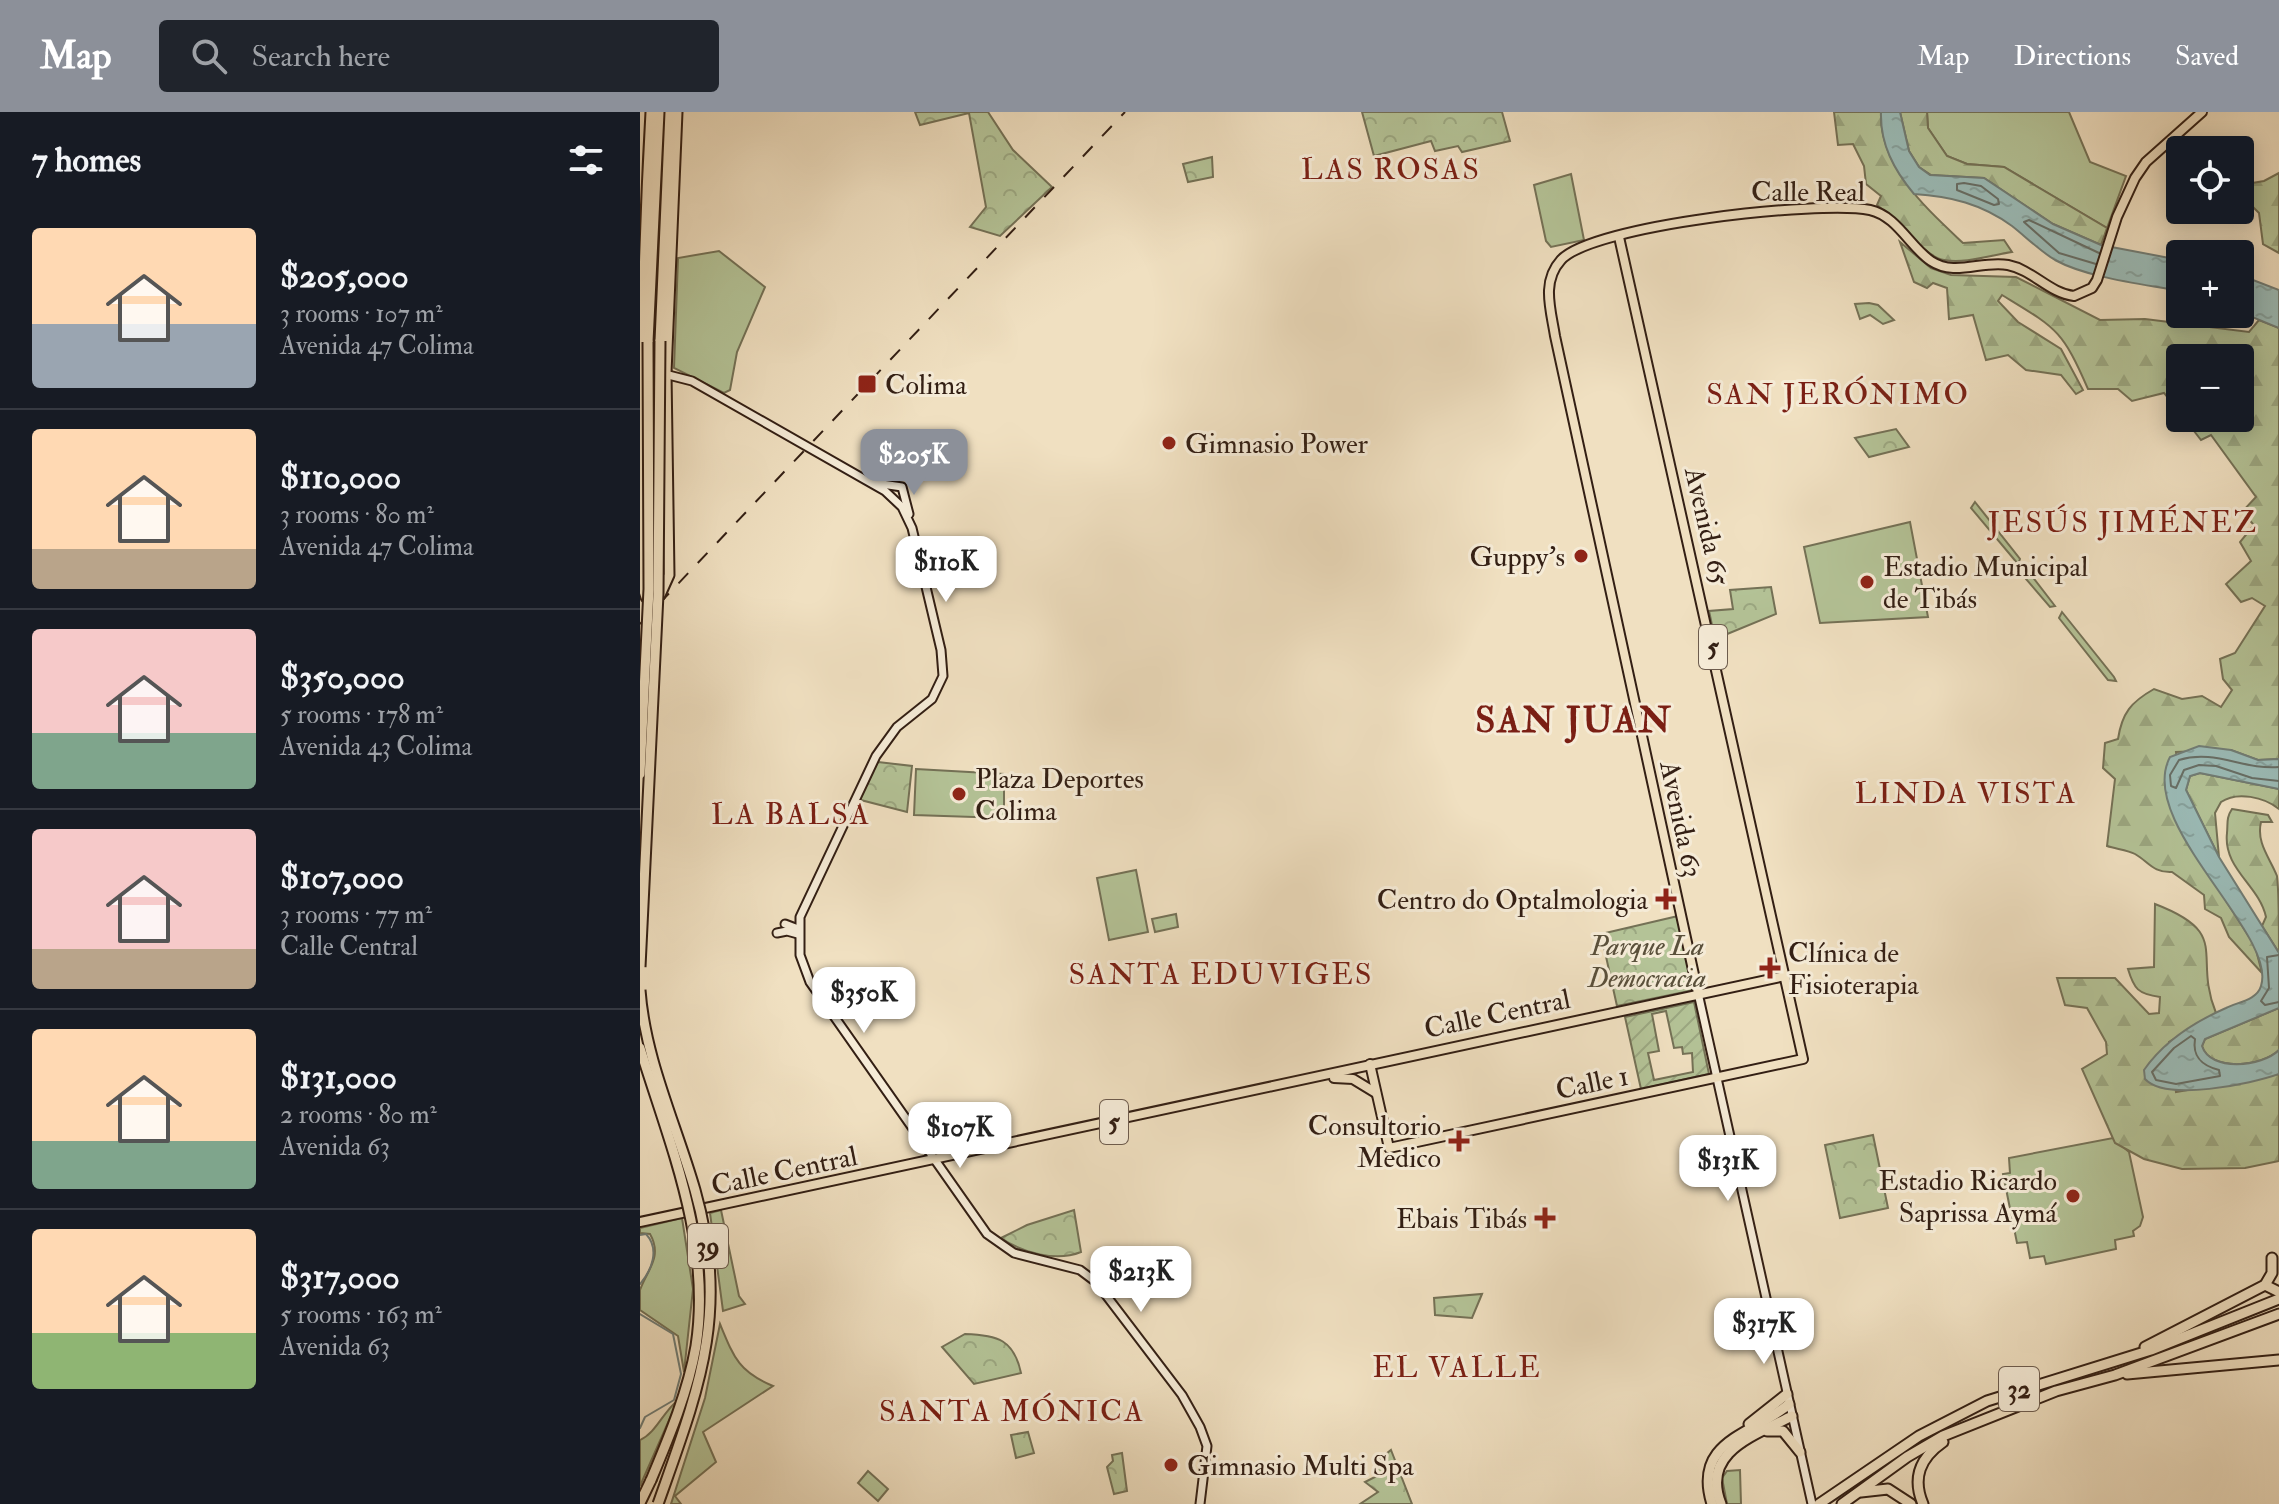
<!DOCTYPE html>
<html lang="en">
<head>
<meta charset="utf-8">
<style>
  body { margin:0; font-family:"IM FELL Double Pica",serif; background:#20242c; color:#f1f3f6; height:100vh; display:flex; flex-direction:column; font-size:30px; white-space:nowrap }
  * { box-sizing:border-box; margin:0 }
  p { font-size:26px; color:#9ea1a6 }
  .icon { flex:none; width:44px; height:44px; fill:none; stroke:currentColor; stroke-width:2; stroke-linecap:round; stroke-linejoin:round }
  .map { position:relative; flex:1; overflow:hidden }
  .details { display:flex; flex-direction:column; background:#171b24; width:640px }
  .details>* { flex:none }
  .buttons { position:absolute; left:1526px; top:24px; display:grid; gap:16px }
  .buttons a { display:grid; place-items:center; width:88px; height:88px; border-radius:8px; background:#171b24; box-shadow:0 4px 20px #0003; font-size:40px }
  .price { position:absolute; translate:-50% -68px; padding:0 18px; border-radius:16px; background:#fff; color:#222; font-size:26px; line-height:52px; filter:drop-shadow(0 2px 4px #0008) }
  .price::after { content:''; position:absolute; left:50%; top:48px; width:24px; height:18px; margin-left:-12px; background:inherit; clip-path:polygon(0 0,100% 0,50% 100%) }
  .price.selected { background:#8c9099; color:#fff }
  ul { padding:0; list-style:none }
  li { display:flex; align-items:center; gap:24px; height:200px; padding:0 32px }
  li+li { border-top:2px solid #363941 }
  li span { display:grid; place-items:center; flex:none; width:224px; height:160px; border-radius:8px; color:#555 }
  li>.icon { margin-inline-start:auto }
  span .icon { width:96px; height:96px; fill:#fffc; stroke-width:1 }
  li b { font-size:34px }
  h2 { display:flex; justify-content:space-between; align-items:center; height:96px; padding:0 32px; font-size:34px }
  header { display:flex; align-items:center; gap:48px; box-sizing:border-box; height:112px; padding:0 40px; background:#8c9099; color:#fff }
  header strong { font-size:38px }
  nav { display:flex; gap:44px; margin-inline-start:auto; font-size:28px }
  .search { width:560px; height:72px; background:#20242c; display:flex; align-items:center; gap:20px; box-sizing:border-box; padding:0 28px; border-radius:8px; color:#9ea1a6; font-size:30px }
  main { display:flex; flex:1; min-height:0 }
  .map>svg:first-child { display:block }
  .grass { fill:#b4c397; stroke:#747156; stroke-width:2 }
  .forest { fill:url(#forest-firs); stroke:#747156; stroke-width:2 }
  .park { fill:url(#park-crowns); stroke:#747156; stroke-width:2 }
  .garden { fill:url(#garden-furrows); stroke:#747156; stroke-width:2; fill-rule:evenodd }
  .water { fill:url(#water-ripples); stroke:#717d76; stroke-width:2 }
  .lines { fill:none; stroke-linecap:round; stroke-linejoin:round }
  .shore { stroke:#676e66; stroke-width:2 }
  .stream { stroke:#717d76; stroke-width:2 }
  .secondary-casing { stroke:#331f14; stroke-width:11 }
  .primary-casing { stroke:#331f14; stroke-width:12 }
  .trunk-casing { stroke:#331f14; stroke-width:13 }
  .secondary { stroke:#f5ebd7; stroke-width:7 }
  .primary { stroke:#f0e0c1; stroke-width:8 }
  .trunk { stroke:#f0e0c1; stroke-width:9 }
  .rail { stroke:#331f14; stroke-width:2; stroke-dasharray:14 14; stroke-linecap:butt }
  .trunk-bridge-casing { stroke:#331f14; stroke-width:13; stroke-linecap:butt }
  .trunk-bridge { stroke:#f0e0c1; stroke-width:9 }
  .poi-dot { fill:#8f2418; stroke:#f5ebd7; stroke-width:3 }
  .labels { text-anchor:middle; stroke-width:6; stroke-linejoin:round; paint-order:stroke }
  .shield { fill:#f5ebd7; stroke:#6d5c4e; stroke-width:2 }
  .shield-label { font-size:26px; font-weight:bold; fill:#331f14 }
  .street-label { font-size:28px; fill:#331f14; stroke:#f5ebd7 }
  .poi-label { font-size:28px; fill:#331f14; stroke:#f5ebd7; text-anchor:start }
  .park-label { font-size:28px; font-style:italic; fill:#5a503b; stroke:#f5ebd7 }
  .neighbourhood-label { font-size:30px; letter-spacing:2px; fill:#7a1f14; stroke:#f5ebd7 }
  .district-label { font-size:36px; font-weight:bold; letter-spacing:2px; fill:#7a1f14; stroke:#f5ebd7 }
</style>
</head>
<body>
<header>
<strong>Map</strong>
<div class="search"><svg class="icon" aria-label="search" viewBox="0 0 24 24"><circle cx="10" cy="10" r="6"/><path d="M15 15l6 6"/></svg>Search here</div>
<nav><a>Map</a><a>Directions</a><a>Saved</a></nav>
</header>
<main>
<section class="details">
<h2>7 homes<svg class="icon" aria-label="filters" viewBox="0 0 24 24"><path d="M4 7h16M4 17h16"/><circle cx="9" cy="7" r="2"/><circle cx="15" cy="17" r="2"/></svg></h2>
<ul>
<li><span style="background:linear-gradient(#ffd9b3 60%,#9aa5b1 0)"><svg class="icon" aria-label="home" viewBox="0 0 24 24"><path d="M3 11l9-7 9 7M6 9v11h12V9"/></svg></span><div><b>$205,000</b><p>3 rooms · 107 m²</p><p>Avenida 47 Colima</p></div></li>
<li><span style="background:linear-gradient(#ffd9b3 75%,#b9a48a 0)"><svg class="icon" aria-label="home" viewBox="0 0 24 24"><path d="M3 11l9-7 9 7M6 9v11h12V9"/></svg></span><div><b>$110,000</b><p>3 rooms · 80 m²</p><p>Avenida 47 Colima</p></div></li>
<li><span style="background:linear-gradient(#f6c9c9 65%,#7fa58c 0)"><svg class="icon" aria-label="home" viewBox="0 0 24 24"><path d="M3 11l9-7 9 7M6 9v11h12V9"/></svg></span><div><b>$350,000</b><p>5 rooms · 178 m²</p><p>Avenida 43 Colima</p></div></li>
<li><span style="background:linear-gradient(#f6c9c9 75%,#b9a48a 0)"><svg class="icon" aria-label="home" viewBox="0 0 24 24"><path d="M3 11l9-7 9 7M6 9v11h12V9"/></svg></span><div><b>$107,000</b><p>3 rooms · 77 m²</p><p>Calle Central</p></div></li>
<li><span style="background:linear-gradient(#ffd9b3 70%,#7fa58c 0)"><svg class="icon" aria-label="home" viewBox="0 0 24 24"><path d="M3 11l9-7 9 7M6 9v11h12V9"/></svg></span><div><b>$131,000</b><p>2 rooms · 80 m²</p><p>Avenida 63</p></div></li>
<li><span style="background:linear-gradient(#ffd9b3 65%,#8fb573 0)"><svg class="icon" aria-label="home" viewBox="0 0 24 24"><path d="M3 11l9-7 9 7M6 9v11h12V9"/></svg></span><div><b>$317,000</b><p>5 rooms · 163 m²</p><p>Avenida 63</p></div></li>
</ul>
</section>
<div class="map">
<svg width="1639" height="1392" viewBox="0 0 1639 1392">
  <defs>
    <pattern id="forest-firs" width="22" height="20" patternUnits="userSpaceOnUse" patternTransform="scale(2)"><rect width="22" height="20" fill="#b4c397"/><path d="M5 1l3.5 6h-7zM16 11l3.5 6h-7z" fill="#9ba781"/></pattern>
    <pattern id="park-crowns" width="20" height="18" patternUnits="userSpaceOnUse" patternTransform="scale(2)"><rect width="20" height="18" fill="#b4c397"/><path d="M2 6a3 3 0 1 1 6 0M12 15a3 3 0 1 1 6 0" fill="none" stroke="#9ba781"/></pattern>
    <pattern id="garden-furrows" width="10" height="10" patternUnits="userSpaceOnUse" patternTransform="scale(2)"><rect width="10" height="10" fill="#b4c397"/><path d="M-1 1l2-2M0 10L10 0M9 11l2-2" fill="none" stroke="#9ba781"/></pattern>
    <pattern id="water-ripples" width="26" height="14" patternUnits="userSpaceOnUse" patternTransform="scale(2)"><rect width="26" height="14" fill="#9bbcb8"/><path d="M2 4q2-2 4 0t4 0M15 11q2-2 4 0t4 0" fill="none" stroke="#86a19d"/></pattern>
  </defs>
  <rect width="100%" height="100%" fill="#f0e0c1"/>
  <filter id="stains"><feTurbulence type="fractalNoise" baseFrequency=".0025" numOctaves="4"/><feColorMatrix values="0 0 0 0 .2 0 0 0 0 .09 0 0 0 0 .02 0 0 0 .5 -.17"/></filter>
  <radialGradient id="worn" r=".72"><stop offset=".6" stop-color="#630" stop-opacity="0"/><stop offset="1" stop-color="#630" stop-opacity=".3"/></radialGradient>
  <g class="grass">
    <polygon points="1287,0 1429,0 1450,50 1486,64 1467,116 1364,55 1327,52 1307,44 1288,16"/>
    <polygon points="931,62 944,128 911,135 906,129 894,73"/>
    <polygon points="79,139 125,175 97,240 90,278 84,281 34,256 38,146"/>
    <polygon points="1335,390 1380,447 1378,452 1331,396"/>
    <polygon points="1270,410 1288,505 1180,511 1164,435"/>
    <polygon points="1388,459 1415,494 1410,495 1386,467"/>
    <polygon points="1422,500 1474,565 1476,569 1468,568 1419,506"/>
    <polygon points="276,657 364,662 364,706 274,703"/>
    <polygon points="496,758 508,820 469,828 457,766"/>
    <polygon points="536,802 538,815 515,820 512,807"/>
    <polygon points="1473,1026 1489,1040 1503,1105 1500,1114 1493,1119 1494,1124 1475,1128 1476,1137 1406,1152 1404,1144 1390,1146 1387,1130 1377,1131 1363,1062 1370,1061 1369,1046"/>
    <polygon points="81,1098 99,1184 105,1192 83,1199 70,1101"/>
    <path d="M 42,1106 L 53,1177 L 44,1260 L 38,1224 L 0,1198 C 0,1193 0,1183 0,1178 C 7,1158 23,1145 10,1122 L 0,1121 L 0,1116 Z"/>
    <path d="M 80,1212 C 94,1246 99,1260 133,1274 L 63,1320 L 76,1350 L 35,1384 L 41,1392 L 31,1392 L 65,1286 Z"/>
    <path d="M 38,1288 L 0,1374 L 0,1328 C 16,1321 23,1300 38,1288 Z"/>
    <polygon points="1100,1358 1101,1392 1087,1392 1082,1366 1087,1359"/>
    <polygon points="228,1359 248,1377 238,1389 218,1371"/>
  </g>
  <g class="forest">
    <path d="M 1194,0 L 1241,0 C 1239,55 1287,97 1323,131 L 1364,128 L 1372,140 C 1351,143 1325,152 1304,148 C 1284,145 1256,106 1237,93 L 1241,84 L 1226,72 L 1224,54 L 1213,32 L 1198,33 Z"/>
    <polygon points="1260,0 1287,0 1288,16 1307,44 1327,52 1364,55 1467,116 1461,133 1413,112 1344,66 1291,63 1279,55 1269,39"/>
    <polygon points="1639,61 1639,141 1623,132 1619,101 1600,82 1600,73 1624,69"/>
    <path d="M 1260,130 L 1291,156 L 1311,163 L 1376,165 L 1460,208 L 1505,207 L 1609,220 L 1619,208 L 1639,216 L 1639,647 L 1618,648 L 1591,638 L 1536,640 L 1545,725 L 1615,834 L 1622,861 L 1589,825 L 1581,806 L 1565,797 L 1564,783 L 1532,760 C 1513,761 1509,750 1495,742 C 1488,738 1476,737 1467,734 L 1475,667 L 1463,656 L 1465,631 L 1478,627 C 1482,601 1491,590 1514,577 L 1542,587 L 1562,584 L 1581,595 L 1592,578 L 1583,567 L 1580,547 L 1595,541 L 1625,494 L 1612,486 L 1601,490 L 1586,472 L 1611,449 L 1600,430 L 1614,413 L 1602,400 L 1616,385 L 1571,323 L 1561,328 L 1544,306 L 1600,306 L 1600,246 L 1540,246 L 1540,301 L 1524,281 L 1492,289 L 1478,277 L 1448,277 C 1422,217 1416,216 1362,183 L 1358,189 L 1378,210 L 1421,237 L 1443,278 L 1436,282 L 1421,263 L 1386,258 L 1368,243 L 1346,248 L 1333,203 L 1309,207 L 1307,176 L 1293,171 L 1287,176 L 1274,170 Z"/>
    <path d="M 1560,661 L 1639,677 L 1639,697 C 1624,685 1597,679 1581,690 L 1575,701 L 1579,745 L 1546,678 L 1550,664 Z"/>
    <path d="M 1592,697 L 1628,703 L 1632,710 L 1621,710 C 1616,731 1630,746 1637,764 C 1639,780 1639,822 1639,841 L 1622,814 L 1626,805 C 1619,773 1583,757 1587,721 C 1588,711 1586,706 1592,697 Z"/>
    <path d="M 1515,792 C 1593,822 1552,842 1576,901 L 1529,930 L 1536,980 L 1639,962 L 1639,1049 L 1605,1056 L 1542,1057 L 1504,1047 L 1475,1031 L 1442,957 L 1467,942 L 1466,930 L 1447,896 L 1425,893 L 1417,866 L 1475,866 L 1509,902 L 1519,901 L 1520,885 C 1498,882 1494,877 1488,857 L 1514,855 Z"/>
    <path d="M 1639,896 L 1639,938 C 1622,955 1570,960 1562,934 L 1565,927 Z"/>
  </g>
  <g class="park">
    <polygon points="275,0 348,0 373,38 412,75 360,124 330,115 346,95 329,1 280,13"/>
    <polygon points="722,0 862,0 870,29 822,40 818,34 795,39 791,29 734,44"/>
    <polygon points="572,45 573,65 548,70 543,52"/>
    <polygon points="1229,191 1238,193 1254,208 1243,212 1230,203 1220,207 1215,192"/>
    <polygon points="1256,317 1269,335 1229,345 1215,326"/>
    <polygon points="1131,475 1136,502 1075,527 1069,499 1093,497 1090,478"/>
    <polygon points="238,650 272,654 267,700 217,687"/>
    <polygon points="1038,804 1054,878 977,894 961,822"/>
    <polygon points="1233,1023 1248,1096 1200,1106 1185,1033"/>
    <path d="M 434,1098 L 441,1140 C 416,1150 383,1141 361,1126 L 387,1113 Z"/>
    <polygon points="842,1182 832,1206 795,1203 794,1186"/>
    <path d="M 325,1222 C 358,1223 374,1228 381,1261 L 334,1272 L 302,1235 Z"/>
    <polygon points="388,1320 394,1341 376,1346 371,1323"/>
    <polygon points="751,1338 772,1392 720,1392 738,1380 725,1370 739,1363 736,1350"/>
    <polygon points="482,1341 487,1379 474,1382 467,1355 473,1349 472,1343"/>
  </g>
  <path class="garden" d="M 1054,890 L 1069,962 L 1001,977 L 985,905 ZM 1026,899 L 1034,936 L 1042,935 L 1043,942 L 1052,941 L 1053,960 L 1014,968 L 1008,941 L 1019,939 L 1012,902 Z"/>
  <g class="water">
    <path d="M 1241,0 L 1260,0 L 1269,39 L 1279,55 L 1290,63 L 1344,66 L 1413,112 L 1461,133 L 1540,148 L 1540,179 C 1503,172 1448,166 1415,148 C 1400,139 1386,125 1372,114 C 1342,92 1310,84 1274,82 C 1254,58 1240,32 1241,0 Z"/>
    <polygon points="1600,163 1639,178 1639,216 1600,200"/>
    <path d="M 1559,634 L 1591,638 L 1618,648 L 1639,647 L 1639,677 L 1560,661 L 1550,664 L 1546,678 L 1579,745 L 1639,841 L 1639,896 L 1565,927 L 1562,934 C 1570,960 1622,955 1639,938 L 1639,962 C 1611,972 1526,990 1505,967 L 1504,958 C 1524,929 1554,910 1586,896 C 1598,890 1617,888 1621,874 C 1638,822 1495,711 1530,645 Z"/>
  </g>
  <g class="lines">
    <g class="shore">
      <polygon points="1324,71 1341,74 1358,87 1359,92 1354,93 1317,78 1317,72"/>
      <polyline points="1456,152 1419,141 1384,110 1389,108 1459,141"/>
      <path d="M 1639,655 C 1603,658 1575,637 1539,648 L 1530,663 L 1531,674 L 1536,676 L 1544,658 L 1559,653 L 1576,654 L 1612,666 L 1639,669"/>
      <polyline points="1639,843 1627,845 1629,876 1621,889 1625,893 1639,890"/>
      <path d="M 1551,924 L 1555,927 C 1552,946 1563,954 1579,958 L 1580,964 L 1536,972 L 1516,968 L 1512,960 L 1534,936 Z"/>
    </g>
    <g class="stream">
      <path d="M 0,1123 L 6,1122 C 20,1137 12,1158 0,1172"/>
      <polyline points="0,1202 33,1222 41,1262 34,1288 5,1305 0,1316"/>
    </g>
    <g class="secondary-casing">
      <g id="secondary">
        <polyline points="5,257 52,269 245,379 262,395 272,416 301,538 303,564 292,587 257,615 236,644 160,805 160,843 170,870 347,1122 374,1141 440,1158 456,1170 542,1283 560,1315 567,1334 560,1392"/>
        <polyline points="235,371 262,375 269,402"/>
        <polyline points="145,812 158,817"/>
        <polyline points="137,821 147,819 158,822"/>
        <polyline points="1058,881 1172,1392"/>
      </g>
    </g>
    <g class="primary-casing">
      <g id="primary">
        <path d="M 1058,881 L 915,224 C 911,198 901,170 921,148 C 952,113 1181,88 1230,98 C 1257,104 1270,135 1291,149 C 1315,165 1342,148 1368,153 C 1393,158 1409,181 1434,184 L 1452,176 L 1457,168 L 1477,105 L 1495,66 L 1506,50 L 1562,0"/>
        <polyline points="730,952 749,1036 1163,947 979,125"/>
        <polyline points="694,966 713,967 736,981"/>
        <polyline points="0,1110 1145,864"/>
      </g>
    </g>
    <g class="trunk-casing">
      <g id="trunk">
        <path d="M 11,0 C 2,158 0,318 3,476 L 6,485 L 20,483 L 29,463 L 26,261 L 37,0"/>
        <polyline points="20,229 30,0"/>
        <polyline points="8,230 19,0"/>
        <polyline points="1625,1173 1639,1180"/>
        <polyline points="1505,1235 1625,1173 1632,1161 1632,1146"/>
        <polyline points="1487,1262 1639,1248"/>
        <polyline points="1109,1312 1147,1282"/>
        <polyline points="1127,1319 1143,1319 1160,1340"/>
        <polyline points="1221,1380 1248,1377 1271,1392"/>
        <polyline points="0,1391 11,1368"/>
        <path d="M 1072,1392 C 1052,1328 1113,1323 1149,1292"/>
        <path d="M 1081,1392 C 1060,1339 1116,1323 1152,1304"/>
        <polyline points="1179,1392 1279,1324 1347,1289 1511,1238 1639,1187"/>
        <polyline points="1202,1392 1267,1345 1303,1324 1416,1279 1475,1263 1639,1202"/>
        <path d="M 1283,1392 C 1272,1366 1280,1346 1303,1330"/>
      </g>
    </g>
    <use href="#secondary" class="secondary"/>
    <use href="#primary" class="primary"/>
    <use href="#trunk" class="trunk"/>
    <polyline class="rail" points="0,512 485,0"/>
    <g class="trunk-bridge-casing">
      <g id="trunk-bridge">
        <polyline points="0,662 9,477 8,230"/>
        <polyline points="0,855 18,482 20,229"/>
        <path d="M 0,878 C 5,947 36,1012 55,1078 C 90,1202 59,1276 18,1392"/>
        <path d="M 0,936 C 30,1033 72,1131 56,1234 C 48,1280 29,1325 11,1368"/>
      </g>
    </g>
    <use href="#trunk-bridge" class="trunk-bridge"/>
  </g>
  <g class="poi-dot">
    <rect x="217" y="262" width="20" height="20" rx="4"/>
    <circle cx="529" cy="331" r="8"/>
    <circle cx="941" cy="444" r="8"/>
    <circle cx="1227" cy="470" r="8"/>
    <circle cx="319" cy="682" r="8"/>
    <path d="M1022 775h8v8h8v8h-8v8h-8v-8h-8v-8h8z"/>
    <path d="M1126 844h8v8h8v8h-8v8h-8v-8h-8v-8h8z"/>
    <path d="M815 1017h8v8h8v8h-8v8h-8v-8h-8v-8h8z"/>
    <circle cx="1433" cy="1084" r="8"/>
    <path d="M901 1094h8v8h8v8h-8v8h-8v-8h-8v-8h8z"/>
    <circle cx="531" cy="1353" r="8"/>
  </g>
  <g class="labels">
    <g class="shield">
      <rect x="1059" y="513" width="28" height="44" rx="6"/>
      <rect x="460" y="988" width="28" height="44" rx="6"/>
      <rect x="48" y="1112" width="40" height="44" rx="6"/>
      <rect x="1359" y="1255" width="40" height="44" rx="6"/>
    </g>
    <g class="shield-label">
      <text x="1073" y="544">5</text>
      <text x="474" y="1019">5</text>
      <text x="68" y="1143">39</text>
      <text x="1379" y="1286">32</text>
    </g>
    <g class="street-label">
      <text x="1168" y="89">Calle Real</text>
      <text transform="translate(1068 414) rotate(77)" y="10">Avenida 65</text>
      <text transform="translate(1042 707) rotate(78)" y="10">Avenida 63</text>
      <text transform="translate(857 901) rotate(-12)" y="10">Calle Central</text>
      <text transform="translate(952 970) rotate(-12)" y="10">Calle 1</text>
      <text transform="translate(144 1058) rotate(-12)" y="10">Calle Central</text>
    </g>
    <g class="poi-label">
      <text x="245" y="282">Colima</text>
      <text x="545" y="341">Gimnasio Power</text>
      <text x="925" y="454" text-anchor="end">Guppy's</text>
      <text x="1243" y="464">Estadio Municipal<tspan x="1243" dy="32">de Tibás</tspan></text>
      <text x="335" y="676">Plaza Deportes<tspan x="335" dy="32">Colima</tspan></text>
      <text x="1008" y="797" text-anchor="end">Centro do Optalmologia</text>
      <text x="1148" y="850">Clínica de<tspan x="1148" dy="32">Fisioterapia</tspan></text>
      <text x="801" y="1023" text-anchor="end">Consultorio<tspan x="801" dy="32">Medico</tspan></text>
      <text x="1417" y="1078" text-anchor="end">Estadio Ricardo<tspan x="1417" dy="32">Saprissa Aymá</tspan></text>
      <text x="887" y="1116" text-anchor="end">Ebais Tibás</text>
      <text x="547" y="1363">Gimnasio Multi Spa</text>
    </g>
    <g class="park-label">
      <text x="1007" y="843">Parque La<tspan x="1007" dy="32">Democracia</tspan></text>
    </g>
    <g class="neighbourhood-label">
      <text x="751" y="67">LAS ROSAS</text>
      <text x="1198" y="292">SAN JERÓNIMO</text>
      <text x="1483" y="420">JESÚS JIMÉNEZ</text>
      <text x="1326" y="691">LINDA VISTA</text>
      <text x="151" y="712">LA BALSA</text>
      <text x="581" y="872">SANTA EDUVIGES</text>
      <text x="817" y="1265">EL VALLE</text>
      <text x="372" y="1309">SANTA MÓNICA</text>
    </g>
    <g class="district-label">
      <text x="934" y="620">SAN JUAN</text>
    </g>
  </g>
  <rect width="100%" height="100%" filter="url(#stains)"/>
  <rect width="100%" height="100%" fill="url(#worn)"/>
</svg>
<div class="buttons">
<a><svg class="icon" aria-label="locate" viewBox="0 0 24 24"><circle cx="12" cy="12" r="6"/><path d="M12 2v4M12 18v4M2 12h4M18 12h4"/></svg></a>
<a>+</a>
<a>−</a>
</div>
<b class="price selected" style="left:274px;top:385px">$205K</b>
<b class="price" style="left:306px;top:492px">$110K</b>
<b class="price" style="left:224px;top:923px">$350K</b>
<b class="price" style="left:320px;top:1058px">$107K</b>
<b class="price" style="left:1088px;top:1091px">$131K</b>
<b class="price" style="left:501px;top:1202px">$213K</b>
<b class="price" style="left:1124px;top:1254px">$317K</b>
</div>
</main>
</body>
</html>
